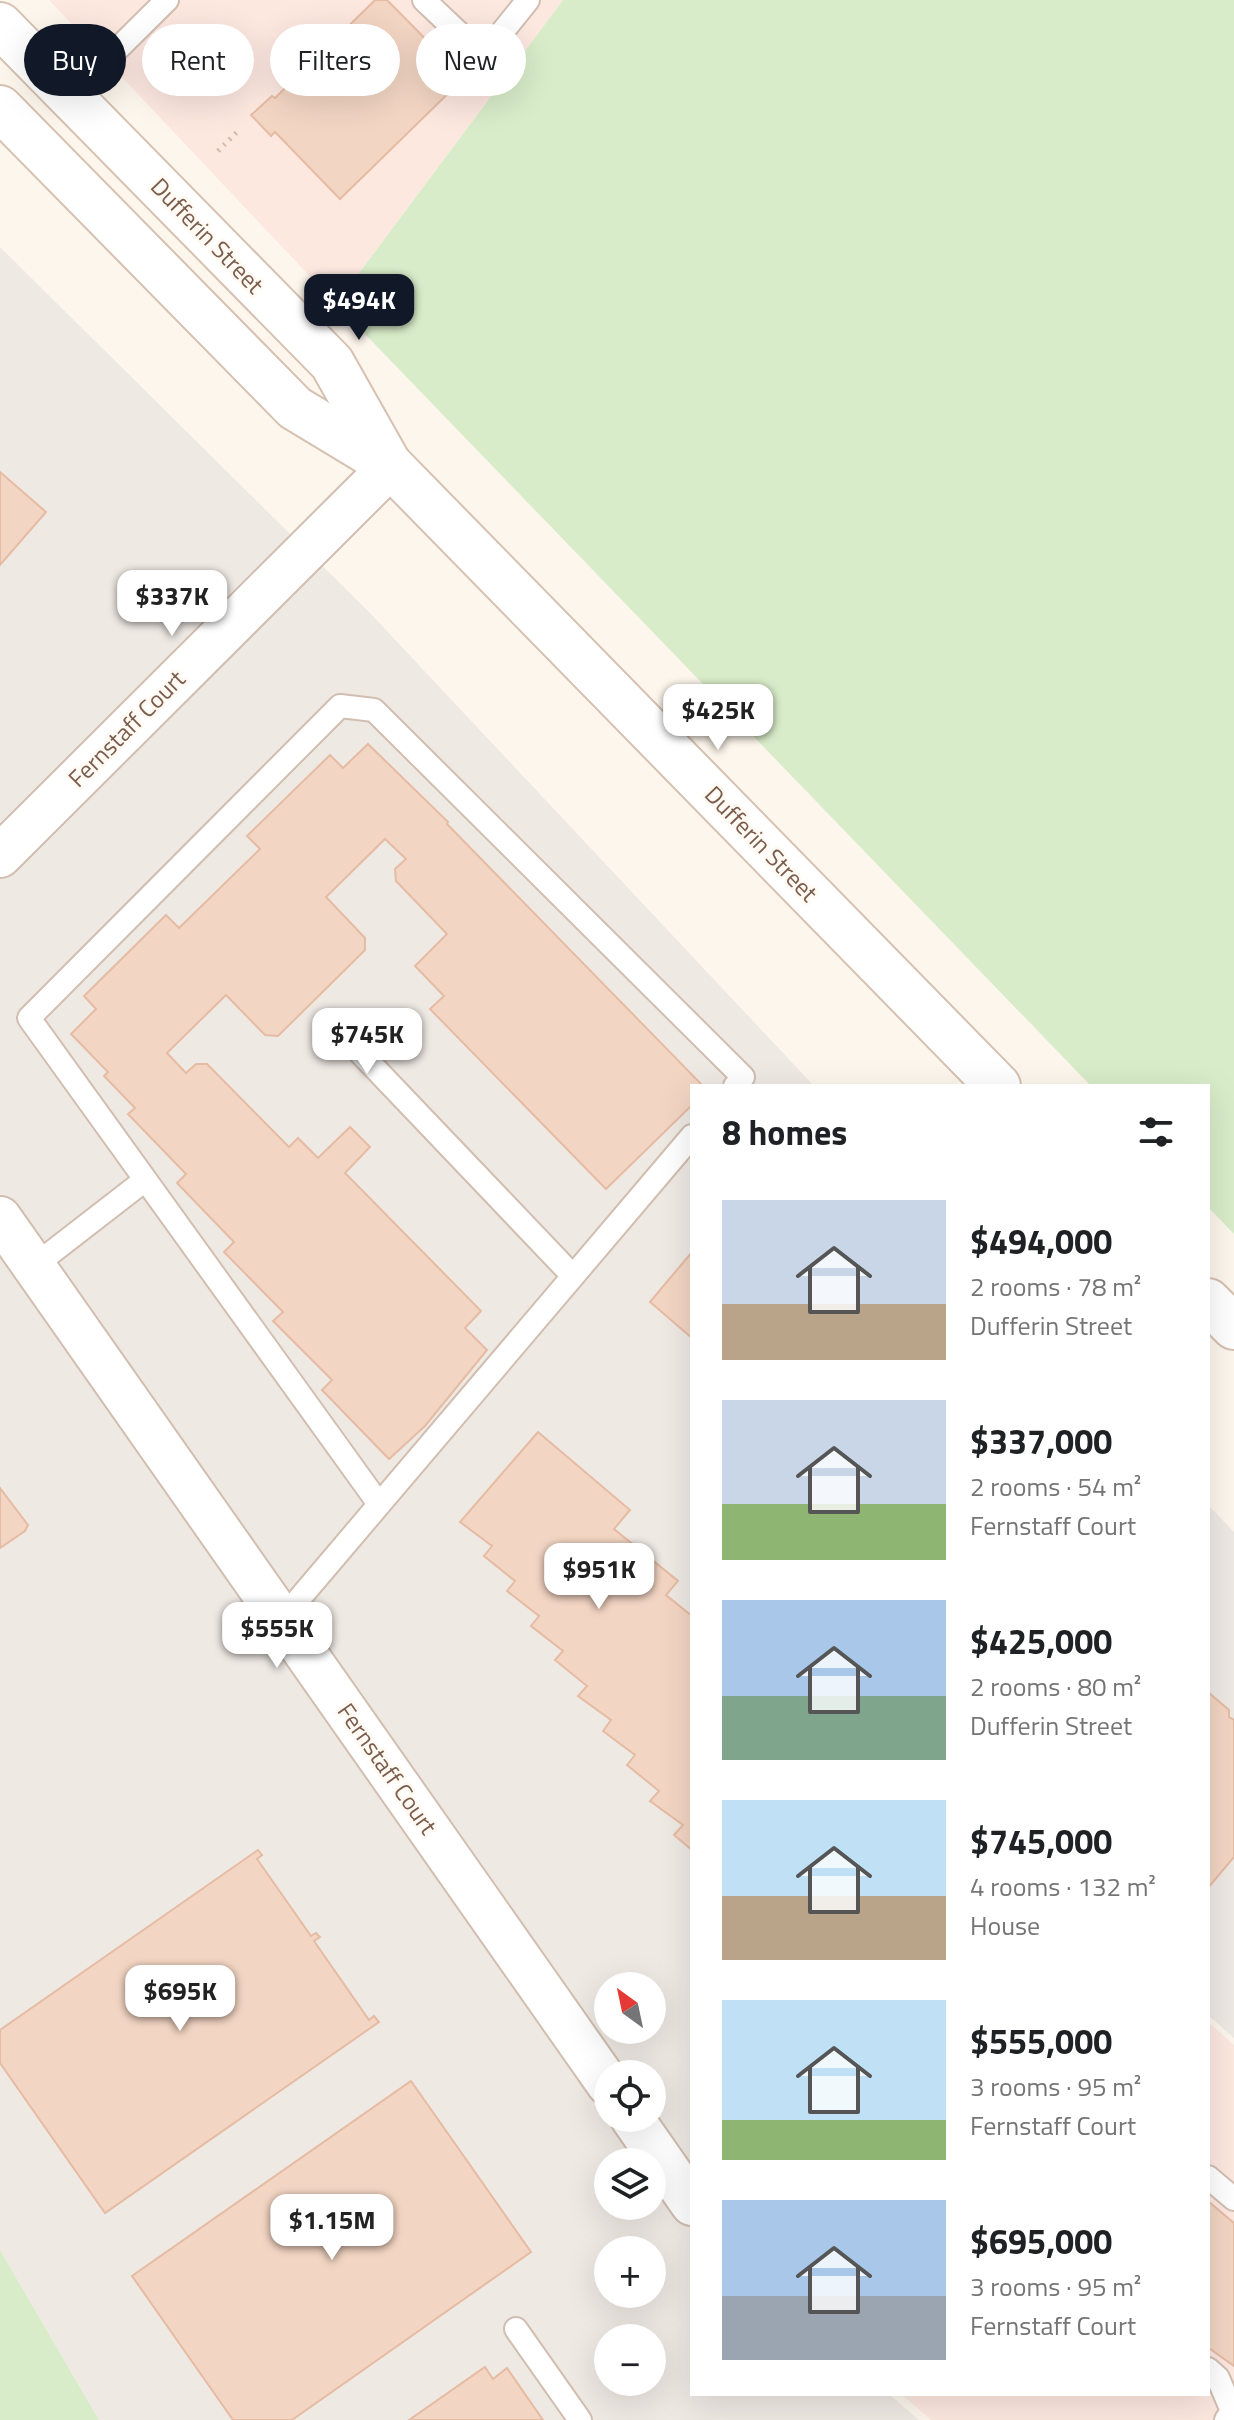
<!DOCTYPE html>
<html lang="en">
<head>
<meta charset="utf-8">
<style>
  body { margin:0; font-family:"Titillium Web",sans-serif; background:#f6f6f6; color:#202124; height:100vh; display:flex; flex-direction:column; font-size:30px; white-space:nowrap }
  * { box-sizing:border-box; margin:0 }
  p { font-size:26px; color:#757577 }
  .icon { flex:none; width:44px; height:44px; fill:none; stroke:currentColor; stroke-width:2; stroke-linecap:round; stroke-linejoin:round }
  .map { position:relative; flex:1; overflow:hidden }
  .details { position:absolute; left:690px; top:1084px; width:520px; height:1312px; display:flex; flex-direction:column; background:#fff; border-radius:0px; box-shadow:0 8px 32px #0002 }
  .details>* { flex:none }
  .guide { position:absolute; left:24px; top:24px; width:546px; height:72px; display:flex; gap:16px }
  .needle { width:52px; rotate:327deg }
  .tools { position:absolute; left:594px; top:1972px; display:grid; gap:16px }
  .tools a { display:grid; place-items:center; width:72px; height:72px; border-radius:50%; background:#fff; box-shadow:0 8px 32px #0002; font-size:40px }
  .price { position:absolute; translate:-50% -68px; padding:0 18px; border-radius:16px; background:#fff; color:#222; font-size:26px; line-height:52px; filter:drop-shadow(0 2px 4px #0008) }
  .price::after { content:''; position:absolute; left:50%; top:48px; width:24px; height:18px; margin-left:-12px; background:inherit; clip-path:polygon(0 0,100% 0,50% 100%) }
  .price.selected { background:#111827; color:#fff }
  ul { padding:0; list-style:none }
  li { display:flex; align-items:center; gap:24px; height:200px; padding:0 32px }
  li span { display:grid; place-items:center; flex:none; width:224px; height:160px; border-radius:0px; color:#555 }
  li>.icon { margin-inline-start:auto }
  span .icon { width:96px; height:96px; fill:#fffc; stroke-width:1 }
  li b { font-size:34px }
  h2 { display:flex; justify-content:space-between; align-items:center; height:96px; padding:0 32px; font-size:34px }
  .chip { padding:0 28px; border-radius:36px; background:#fff; box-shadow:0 8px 32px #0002; font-size:28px; line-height:72px }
  .chip.selected { background:#111827; color:#fff }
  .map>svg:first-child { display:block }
  .commercial { fill:#fde8e0 }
  .industrial { fill:#efe9e4; fill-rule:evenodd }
  .green { fill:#d8ecc9 }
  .building { fill:#f3d5c3; stroke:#e6bba3; stroke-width:2 }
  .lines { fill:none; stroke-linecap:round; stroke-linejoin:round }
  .service-casing { stroke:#d1beb0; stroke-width:26 }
  .minor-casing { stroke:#d1beb0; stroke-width:46 }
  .secondary-casing { stroke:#d6c0b0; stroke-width:48 }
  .path { stroke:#d9b8a5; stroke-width:5; stroke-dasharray:2 6; stroke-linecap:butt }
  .service { stroke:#fff; stroke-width:22 }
  .minor { stroke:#fff; stroke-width:42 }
  .secondary { stroke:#fff; stroke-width:44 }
  .labels { text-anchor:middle; stroke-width:6; stroke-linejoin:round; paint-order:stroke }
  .street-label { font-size:24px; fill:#7a5c4d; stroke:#fffaf3 }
</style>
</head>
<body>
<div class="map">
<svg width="1234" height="2420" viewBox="0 0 1234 2420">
  <rect width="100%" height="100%" fill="#fdf6ec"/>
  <g class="commercial">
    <polygon points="49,0 563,0 336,304"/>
    <polygon points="1208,2022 1234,2045 1234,2420 931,2420 901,2394 1208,2394"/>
  </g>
  <g class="industrial">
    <path d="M 0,247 L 370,613 L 814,1086 L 692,1086 L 692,2394 L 889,2394 L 919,2420 L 99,2420 L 0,2250 ZM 608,1986 L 652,1986 L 652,2030 L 608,2030 ZM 608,2074 L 652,2074 L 652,2118 L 608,2118 ZM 608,2162 L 652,2162 L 652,2206 L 608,2206 ZM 608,2250 L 652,2250 L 652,2294 L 608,2294 ZM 608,2338 L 652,2338 L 652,2382 L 608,2382 Z"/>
    <polygon points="1208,1505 1234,1532 1234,2038 1208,2015"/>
  </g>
  <g class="green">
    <polygon points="563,0 1234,0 1234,1234 1208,1207 1208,1086 1091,1086 336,304"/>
    <polygon points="0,2250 99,2420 0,2420"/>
  </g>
  <g class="building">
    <polygon points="375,0 387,0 464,78 340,199 275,132 271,136 251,115 272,96 275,98"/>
    <polygon points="0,472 46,512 0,565"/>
    <polygon points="368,744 448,822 447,824 703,1086 692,1086 692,1105 606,1189 430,1009 444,996 415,966 447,934 396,881 395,869 406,859 385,839 326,897 365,938 365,950 278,1036 265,1035 226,995 167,1053 186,1073 196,1064 207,1064 289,1147 298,1138 318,1158 350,1127 370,1147 345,1173 481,1311 465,1328 487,1350 425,1426 389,1459 322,1390 332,1380 273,1321 283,1312 224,1252 234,1242 177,1183 186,1174 128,1114 135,1108 104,1076 108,1072 71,1034 96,1009 84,996 166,915 179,928 260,849 247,836 330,755 343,768"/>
    <polygon points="692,1252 692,1338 650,1302"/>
    <polygon points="538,1432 630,1510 614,1529 678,1581 666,1595 692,1616 692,1850 674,1835 683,1825 650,1801 659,1791 627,1765 635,1755 603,1731 611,1720 578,1696 587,1686 555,1660 563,1651 531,1626 539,1616 507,1591 515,1581 484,1556 492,1546 460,1522"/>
    <polygon points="0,1488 28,1525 25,1531 0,1548"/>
    <polygon points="1209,1693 1229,1710 1229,1717 1234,1720 1234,1857 1208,1888"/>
    <polygon points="258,1850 262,1855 257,1859 311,1936 316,1933 320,1937 314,1941 369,2020 374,2016 379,2022 105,2213 0,2063 0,2030"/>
    <polygon points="411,2081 531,2252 292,2420 233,2420 132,2276"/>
    <polygon points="1208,2201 1234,2223 1234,2366 1210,2349 1208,2352"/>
    <polygon points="485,2367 493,2379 507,2368 543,2420 409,2420"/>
  </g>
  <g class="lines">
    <g class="service-casing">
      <g id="service">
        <polyline points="424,0 483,56 528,0"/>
        <polyline points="70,96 167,0"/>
        <polyline points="349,1041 573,1276"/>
        <polyline points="34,1266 145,1180"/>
        <polyline points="379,1504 29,1018 340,706 374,710 743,1077 735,1086"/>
        <polyline points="282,1619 692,1136"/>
        <polyline points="1208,2177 1234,2199"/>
        <polyline points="516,2329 580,2420"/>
        <polyline points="1208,2369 1218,2378 1232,2411 1226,2420"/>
      </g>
    </g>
    <g class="minor-casing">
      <g id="minor">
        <polyline points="0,856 391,466"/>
        <polyline points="0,1218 608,2084"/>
        <polyline points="632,2118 692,2204"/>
      </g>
    </g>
    <g class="secondary-casing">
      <g id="secondary">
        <polyline points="0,25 332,363 389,464"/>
        <polyline points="0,108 295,408 391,466 998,1086"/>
        <polyline points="1208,1301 1234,1327"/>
      </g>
    </g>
    <polyline class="path" points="218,151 238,131"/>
    <use href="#service" class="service"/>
    <use href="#minor" class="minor"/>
    <use href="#secondary" class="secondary"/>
  </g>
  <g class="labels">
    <g class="street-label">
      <text transform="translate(207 236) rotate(46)" y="8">Dufferin Street</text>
      <text transform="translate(127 729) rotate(-45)" y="8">Fernstaff Court</text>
      <text transform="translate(761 844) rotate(46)" y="8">Dufferin Street</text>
      <text transform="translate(387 1769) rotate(55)" y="8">Fernstaff Court</text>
    </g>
  </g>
</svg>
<div class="tools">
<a><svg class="needle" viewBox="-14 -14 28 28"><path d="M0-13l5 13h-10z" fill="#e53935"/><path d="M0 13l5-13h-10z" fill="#757577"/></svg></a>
<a><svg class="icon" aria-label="locate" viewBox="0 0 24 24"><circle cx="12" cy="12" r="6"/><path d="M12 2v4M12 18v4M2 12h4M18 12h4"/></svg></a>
<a><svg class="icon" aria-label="layers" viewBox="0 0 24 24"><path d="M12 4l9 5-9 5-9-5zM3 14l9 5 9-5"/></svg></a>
<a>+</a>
<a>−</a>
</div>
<b class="price selected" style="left:359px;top:342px">$494K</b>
<b class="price" style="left:172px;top:638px">$337K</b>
<b class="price" style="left:718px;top:752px">$425K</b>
<b class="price" style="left:367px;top:1076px">$745K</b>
<b class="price" style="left:599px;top:1611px">$951K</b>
<b class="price" style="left:277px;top:1670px">$555K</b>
<b class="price" style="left:180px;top:2033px">$695K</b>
<b class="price" style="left:332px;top:2262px">$1.15M</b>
<div class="guide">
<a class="chip selected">Buy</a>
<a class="chip">Rent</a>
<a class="chip">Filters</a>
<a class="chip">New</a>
</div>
<section class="details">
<h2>8 homes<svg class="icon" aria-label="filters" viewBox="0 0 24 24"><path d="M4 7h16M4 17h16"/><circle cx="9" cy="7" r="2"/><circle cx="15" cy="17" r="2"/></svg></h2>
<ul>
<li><span style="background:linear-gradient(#c9d6e8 65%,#b9a48a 0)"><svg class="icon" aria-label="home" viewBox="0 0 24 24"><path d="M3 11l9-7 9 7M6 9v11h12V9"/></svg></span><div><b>$494,000</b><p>2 rooms · 78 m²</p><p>Dufferin Street</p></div></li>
<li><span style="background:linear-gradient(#c9d6e8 65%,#8fb573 0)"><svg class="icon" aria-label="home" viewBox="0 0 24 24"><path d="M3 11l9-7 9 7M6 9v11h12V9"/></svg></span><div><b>$337,000</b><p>2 rooms · 54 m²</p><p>Fernstaff Court</p></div></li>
<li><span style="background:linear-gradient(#a9c7e8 60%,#7fa58c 0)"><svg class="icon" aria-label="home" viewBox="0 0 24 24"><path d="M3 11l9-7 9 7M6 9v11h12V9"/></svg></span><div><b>$425,000</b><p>2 rooms · 80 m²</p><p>Dufferin Street</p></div></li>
<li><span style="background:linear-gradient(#bfe0f5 60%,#b9a48a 0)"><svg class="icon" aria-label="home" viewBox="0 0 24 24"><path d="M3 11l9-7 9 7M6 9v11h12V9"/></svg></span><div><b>$745,000</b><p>4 rooms · 132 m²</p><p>House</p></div></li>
<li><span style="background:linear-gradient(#bfe0f5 75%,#8fb573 0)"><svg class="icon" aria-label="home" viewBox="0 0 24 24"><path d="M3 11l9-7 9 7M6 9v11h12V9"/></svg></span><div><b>$555,000</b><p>3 rooms · 95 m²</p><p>Fernstaff Court</p></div></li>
<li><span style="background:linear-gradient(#a9c7e8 60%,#9aa5b1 0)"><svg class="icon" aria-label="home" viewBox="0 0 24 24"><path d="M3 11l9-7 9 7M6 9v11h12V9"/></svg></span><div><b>$695,000</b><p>3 rooms · 95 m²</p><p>Fernstaff Court</p></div></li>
</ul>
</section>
</div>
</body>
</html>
